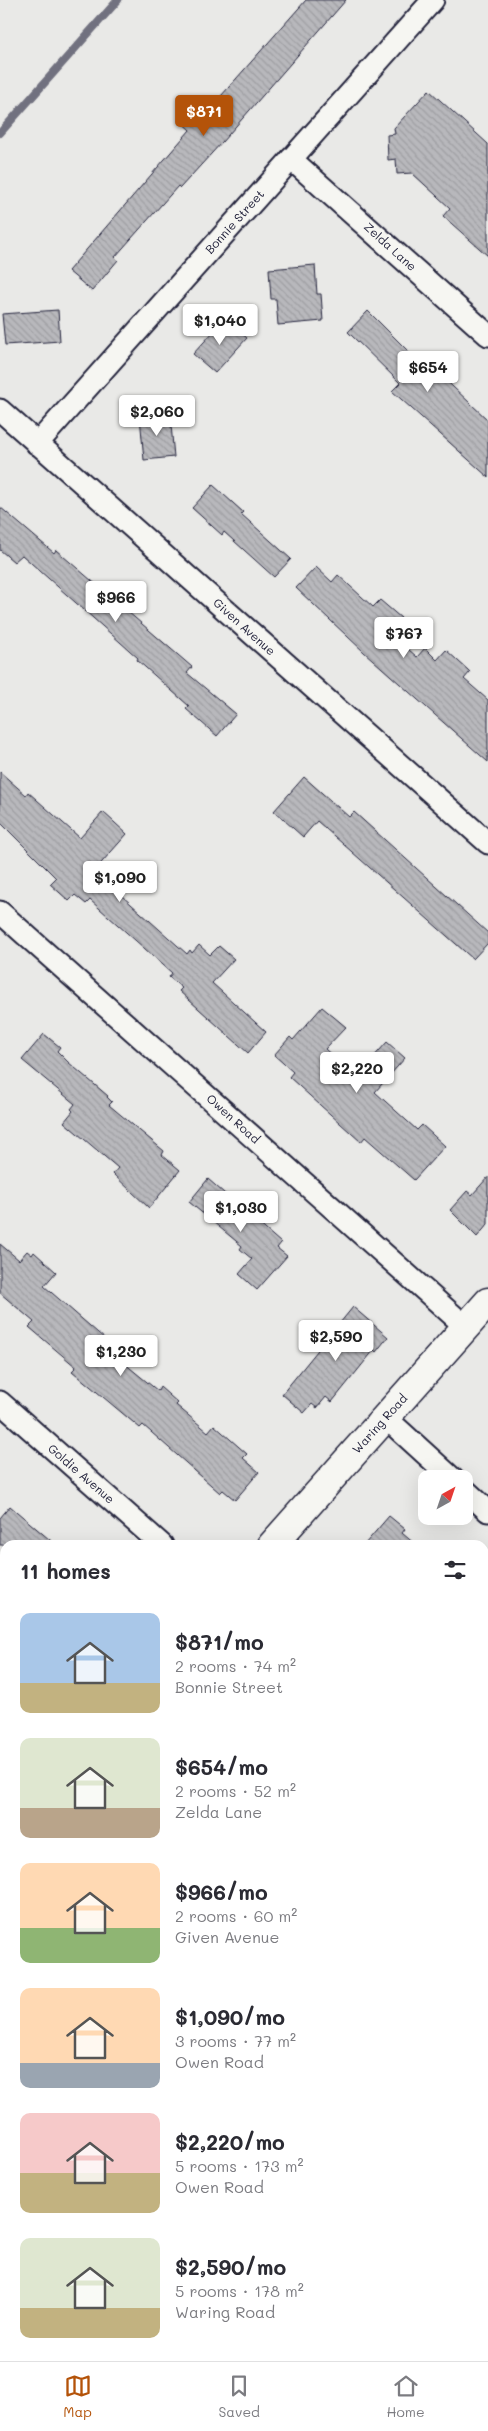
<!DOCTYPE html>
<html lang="en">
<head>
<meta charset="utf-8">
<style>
  body { margin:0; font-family:Mali,sans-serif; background:#f2f2f3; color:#2b2b33; height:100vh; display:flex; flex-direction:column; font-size:19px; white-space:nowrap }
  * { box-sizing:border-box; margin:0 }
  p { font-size:16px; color:#7c7c81 }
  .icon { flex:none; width:28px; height:28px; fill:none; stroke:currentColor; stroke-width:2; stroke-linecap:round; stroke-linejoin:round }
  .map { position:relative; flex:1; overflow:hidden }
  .panel { position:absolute; left:0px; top:1540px; width:489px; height:821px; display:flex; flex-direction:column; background:#fff; border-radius:15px 15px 0 0; box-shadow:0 5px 20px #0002 }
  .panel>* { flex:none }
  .needle { width:32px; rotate:40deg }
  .fabs { position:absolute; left:418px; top:1470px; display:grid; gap:10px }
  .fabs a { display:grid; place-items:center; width:55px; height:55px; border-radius:10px; background:#fff; box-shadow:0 5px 20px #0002; font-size:25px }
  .price { position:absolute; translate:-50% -42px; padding:0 11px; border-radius:5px; background:#fff; color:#222; font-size:16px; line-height:32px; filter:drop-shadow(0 1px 2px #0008) }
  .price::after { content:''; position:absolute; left:50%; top:30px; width:15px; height:11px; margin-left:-8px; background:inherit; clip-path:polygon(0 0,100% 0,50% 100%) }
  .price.on { background:#b45309; color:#fff }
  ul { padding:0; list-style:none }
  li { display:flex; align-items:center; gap:15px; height:125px; padding:0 20px }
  li span { display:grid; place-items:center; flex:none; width:140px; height:100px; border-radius:10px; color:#555 }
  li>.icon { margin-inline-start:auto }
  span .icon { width:60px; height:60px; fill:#fffc; stroke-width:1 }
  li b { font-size:21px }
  h2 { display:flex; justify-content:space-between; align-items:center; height:60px; padding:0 20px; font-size:21px }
  .tabs { display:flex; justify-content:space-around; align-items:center; height:70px; border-top:1px solid #e1e1e2; background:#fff; font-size:14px; color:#7c7c81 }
  .tabs a { display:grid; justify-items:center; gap:2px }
  .tabs .on { color:#b45309 }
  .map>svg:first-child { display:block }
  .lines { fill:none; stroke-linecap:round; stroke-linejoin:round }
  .stream { stroke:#71717f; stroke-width:8 }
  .building { fill:url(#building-back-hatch); stroke:#22223b }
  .minor-casing { stroke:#22223b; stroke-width:25 }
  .tertiary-casing { stroke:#22223b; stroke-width:31 }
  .minor { stroke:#f6f6f2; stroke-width:21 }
  .tertiary { stroke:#f6f6f2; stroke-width:28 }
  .labels { text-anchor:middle; stroke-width:5; stroke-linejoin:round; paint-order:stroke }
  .street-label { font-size:12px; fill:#22223b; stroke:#f6f6f2 }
</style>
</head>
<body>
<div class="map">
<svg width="488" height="2361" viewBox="0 0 488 2361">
  <defs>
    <pattern id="building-back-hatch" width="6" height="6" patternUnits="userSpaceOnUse" patternTransform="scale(1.25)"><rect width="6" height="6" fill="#b8b8bc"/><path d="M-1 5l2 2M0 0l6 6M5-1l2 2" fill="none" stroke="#9e9ea2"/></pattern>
  </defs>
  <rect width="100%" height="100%" fill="#e9e9e7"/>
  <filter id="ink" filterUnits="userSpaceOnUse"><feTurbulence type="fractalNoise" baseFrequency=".02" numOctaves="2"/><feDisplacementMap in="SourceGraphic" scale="10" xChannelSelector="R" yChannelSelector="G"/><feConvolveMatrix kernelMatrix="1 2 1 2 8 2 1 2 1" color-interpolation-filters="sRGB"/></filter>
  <g filter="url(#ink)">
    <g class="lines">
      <polyline class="stream" points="0,133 118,0"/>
    </g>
    <g class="building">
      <polygon points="306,0 346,0 222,142 180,188 178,186 115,257 118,260 92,291 68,271 190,130 180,121 203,96 213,105"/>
      <polygon points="429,90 488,144 488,256 443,216 450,208 412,173 397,174 396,159 388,160 387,135 395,134 394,128"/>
      <polygon points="315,265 317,294 321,294 323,321 278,325 276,299 271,299 269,269"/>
      <polygon points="58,310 60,341 5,345 2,314"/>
      <polygon points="368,311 411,354 433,372 435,370 488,420 488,477 392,391 400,383 348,332"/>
      <polygon points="225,319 247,338 215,373 193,354"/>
      <polygon points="170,414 174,457 144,460 140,417"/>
      <polygon points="213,485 243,512 241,514 291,559 274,577 224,532 222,535 192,508"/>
      <polygon points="0,507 54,553 56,550 192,667 187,673 236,714 217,736 186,709 189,706 137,660 138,658 22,555 14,562 0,550"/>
      <polygon points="316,567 332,582 338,575 373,607 380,600 401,618 389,632 417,657 425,648 437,660 446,650 468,670 470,672 464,679 488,700 488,762 364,652 296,588"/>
      <polygon points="0,772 26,795 28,792 80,838 103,812 127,834 94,871 187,954 190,950 192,953 199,945 210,955 219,946 234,959 212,983 266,1032 248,1053 179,991 182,988 169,977 172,973 90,900 86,904 75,895 69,901 50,884 56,878 0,822"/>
      <polygon points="304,777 349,817 354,812 488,933 488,943 473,959 317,821 303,837 274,811"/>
      <polygon points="322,1007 346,1027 325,1049 356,1077 387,1042 405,1058 375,1092 417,1130 422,1125 445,1146 414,1180 365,1137 361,1142 289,1077 293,1072 274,1055 290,1037 293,1040"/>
      <polygon points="44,1034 60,1047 57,1051 68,1062 108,1096 107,1097 112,1102 109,1105 164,1151 162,1155 180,1170 149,1208 113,1174 118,1168 64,1122 73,1111 71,1109 75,1104 22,1060"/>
      <polygon points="488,1177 488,1224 477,1237 450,1210 467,1191 472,1195"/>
      <polygon points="208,1179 281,1243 277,1248 287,1256 257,1290 239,1274 252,1259 240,1249 242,1246 189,1202"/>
      <polygon points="0,1244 19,1260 27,1251 32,1255 34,1252 56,1272 44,1286 128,1359 124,1363 158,1391 160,1387 178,1403 176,1405 208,1432 214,1425 247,1454 243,1458 259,1472 235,1500 223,1490 220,1493 143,1425 140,1428 72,1371 76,1367 29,1327 34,1322 0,1293"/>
      <polygon points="353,1307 388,1337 376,1352 374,1350 332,1402 326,1397 317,1408 312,1404 304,1413 282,1394"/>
      <polygon points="10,1506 56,1545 0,1545 0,1518"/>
      <polygon points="389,1516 405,1529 402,1533 416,1545 364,1545"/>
    </g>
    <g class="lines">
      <g class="minor-casing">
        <g id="minor">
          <polyline points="291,159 488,335"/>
          <polyline points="0,410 488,843"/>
          <polyline points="37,444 433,0"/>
          <polyline points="0,912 466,1327"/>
          <polyline points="0,1402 162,1545"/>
          <polyline points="386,1418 453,1479"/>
          <polyline points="464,1489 488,1511"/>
          <polyline points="0,1835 5,1837"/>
          <polyline points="484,2224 488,2228"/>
          <polyline points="0,2354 8,2361"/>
        </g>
      </g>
      <g class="tertiary-casing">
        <g id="tertiary">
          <polyline points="272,1545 488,1302"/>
          <polyline points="0,1857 5,1851"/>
        </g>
      </g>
      <use href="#minor" class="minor"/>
      <use href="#tertiary" class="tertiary"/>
    </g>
  </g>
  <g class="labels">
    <g class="street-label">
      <text transform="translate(235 222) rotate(-48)" y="4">Bonnie Street</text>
      <text transform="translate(390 247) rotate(42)" y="4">Zelda Lane</text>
      <text transform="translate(244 627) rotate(42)" y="4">Given Avenue</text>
      <text transform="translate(233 1119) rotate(42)" y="4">Owen Road</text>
      <text transform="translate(380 1424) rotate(-48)" y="4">Waring Road</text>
      <text transform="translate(81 1474) rotate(41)" y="4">Goldie Avenue</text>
    </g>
  </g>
</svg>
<div class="fabs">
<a><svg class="needle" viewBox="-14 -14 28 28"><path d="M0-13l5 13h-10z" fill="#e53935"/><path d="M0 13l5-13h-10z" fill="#7c7c81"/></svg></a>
</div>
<b class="price on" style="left:204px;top:137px">$871</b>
<b class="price" style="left:220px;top:346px">$1,040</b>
<b class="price" style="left:428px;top:393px">$654</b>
<b class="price" style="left:157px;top:437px">$2,060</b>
<b class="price" style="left:116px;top:623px">$966</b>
<b class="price" style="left:404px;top:659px">$767</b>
<b class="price" style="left:120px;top:903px">$1,090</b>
<b class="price" style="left:357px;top:1094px">$2,220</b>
<b class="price" style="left:241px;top:1233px">$1,030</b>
<b class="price" style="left:336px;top:1362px">$2,590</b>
<b class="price" style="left:121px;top:1377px">$1,230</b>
<section class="panel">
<h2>11 homes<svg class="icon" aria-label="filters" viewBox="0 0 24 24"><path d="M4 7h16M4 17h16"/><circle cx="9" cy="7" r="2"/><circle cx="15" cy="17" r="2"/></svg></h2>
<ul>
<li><span style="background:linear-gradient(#a9c7e8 70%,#c2b280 0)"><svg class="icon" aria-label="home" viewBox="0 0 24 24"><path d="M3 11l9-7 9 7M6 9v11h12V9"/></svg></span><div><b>$871/mo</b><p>2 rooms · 74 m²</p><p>Bonnie Street</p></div></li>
<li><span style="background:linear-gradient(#dfe7d0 70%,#b9a48a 0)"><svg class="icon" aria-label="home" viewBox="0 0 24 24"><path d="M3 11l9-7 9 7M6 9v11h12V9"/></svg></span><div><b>$654/mo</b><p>2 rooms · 52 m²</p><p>Zelda Lane</p></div></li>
<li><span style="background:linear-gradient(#ffd9b3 65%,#8fb573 0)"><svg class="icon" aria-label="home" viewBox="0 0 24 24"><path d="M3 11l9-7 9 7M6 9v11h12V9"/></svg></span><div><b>$966/mo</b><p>2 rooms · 60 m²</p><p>Given Avenue</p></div></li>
<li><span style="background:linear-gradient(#ffd9b3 75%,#9aa5b1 0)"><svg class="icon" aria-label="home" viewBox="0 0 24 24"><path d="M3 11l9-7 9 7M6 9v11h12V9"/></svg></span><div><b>$1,090/mo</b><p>3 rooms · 77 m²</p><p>Owen Road</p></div></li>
<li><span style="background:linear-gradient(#f6c9c9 60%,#c2b280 0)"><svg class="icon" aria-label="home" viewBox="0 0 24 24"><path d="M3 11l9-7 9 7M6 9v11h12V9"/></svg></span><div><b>$2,220/mo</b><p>5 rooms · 173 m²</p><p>Owen Road</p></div></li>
<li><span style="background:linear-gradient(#dfe7d0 70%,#c2b280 0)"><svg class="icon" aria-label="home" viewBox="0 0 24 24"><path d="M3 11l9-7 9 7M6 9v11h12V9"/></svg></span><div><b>$2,590/mo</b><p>5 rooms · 178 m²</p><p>Waring Road</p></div></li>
</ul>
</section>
</div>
<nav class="tabs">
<a class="on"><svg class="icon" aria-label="map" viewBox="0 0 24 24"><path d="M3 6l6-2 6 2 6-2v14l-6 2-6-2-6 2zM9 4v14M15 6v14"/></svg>Map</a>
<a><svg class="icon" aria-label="saved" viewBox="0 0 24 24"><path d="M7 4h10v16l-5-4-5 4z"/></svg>Saved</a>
<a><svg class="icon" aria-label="home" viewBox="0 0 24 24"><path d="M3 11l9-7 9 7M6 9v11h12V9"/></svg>Home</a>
</nav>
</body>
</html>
